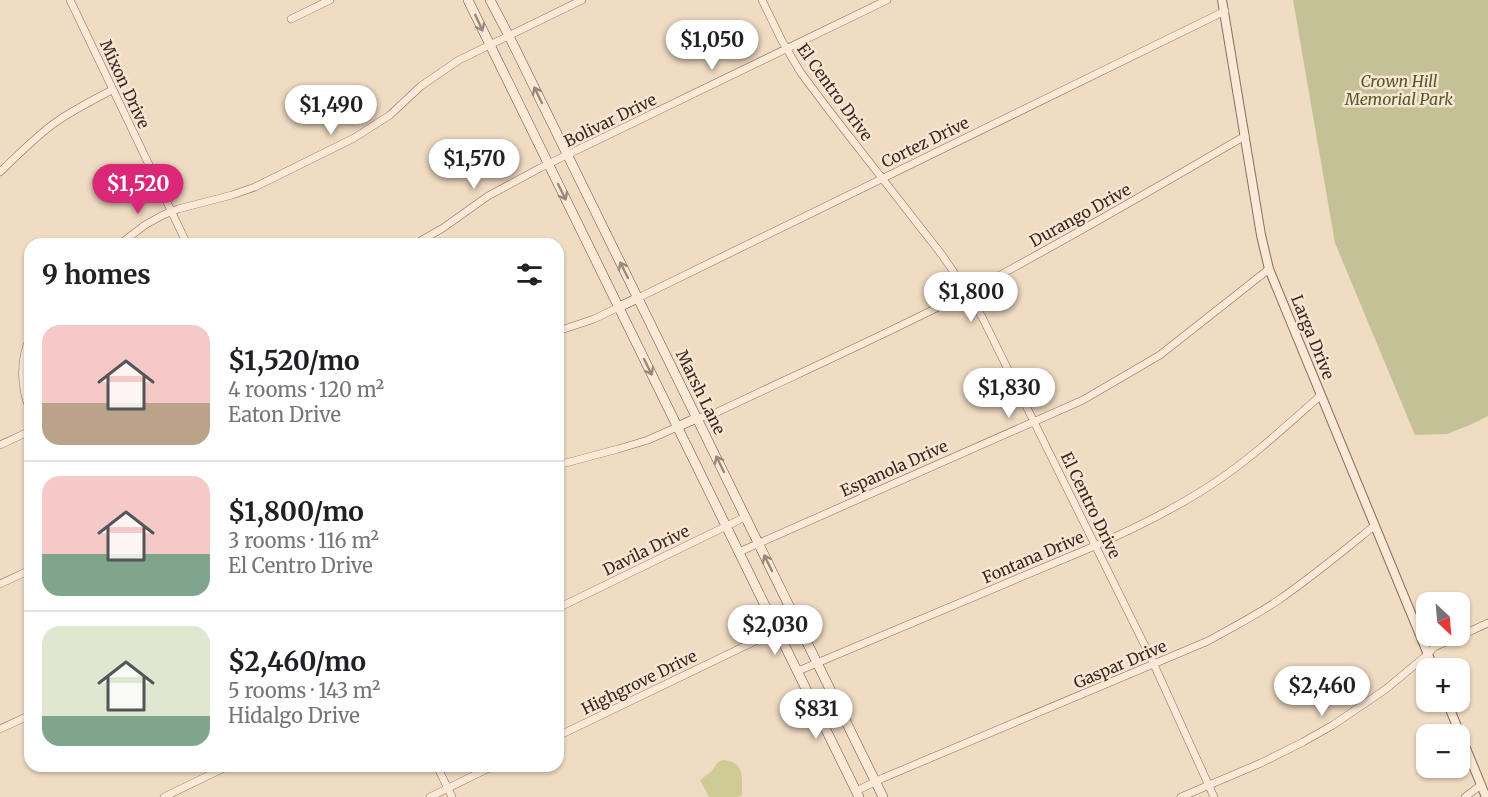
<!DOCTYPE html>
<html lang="en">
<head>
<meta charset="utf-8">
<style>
  body { margin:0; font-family:Merriweather,serif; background:#f6f6f6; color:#202124; height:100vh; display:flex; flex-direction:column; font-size:22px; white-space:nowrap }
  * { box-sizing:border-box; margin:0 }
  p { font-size:20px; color:#757577 }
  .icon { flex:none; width:33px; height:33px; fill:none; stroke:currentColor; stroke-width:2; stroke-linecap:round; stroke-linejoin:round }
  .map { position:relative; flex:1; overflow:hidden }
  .side { position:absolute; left:24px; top:238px; width:540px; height:534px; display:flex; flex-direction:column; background:#fff; border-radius:18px; box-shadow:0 2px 4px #0004 }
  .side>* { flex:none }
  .needle { width:39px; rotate:154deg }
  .controls { position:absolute; left:1416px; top:592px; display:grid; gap:12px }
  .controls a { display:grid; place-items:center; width:54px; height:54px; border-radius:12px; background:#fff; box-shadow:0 2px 4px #0004; font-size:30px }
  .price { position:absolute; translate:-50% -51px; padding:0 14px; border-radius:21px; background:#fff; color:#222; font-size:20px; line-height:39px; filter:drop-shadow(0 2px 3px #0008) }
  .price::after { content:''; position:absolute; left:50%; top:36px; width:18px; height:14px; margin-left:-9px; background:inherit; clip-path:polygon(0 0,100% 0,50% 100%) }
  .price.on { background:#db2777; color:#fff }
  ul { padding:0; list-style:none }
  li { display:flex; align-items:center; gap:18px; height:150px; padding:0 18px }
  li+li { border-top:2px solid #e0e0e0 }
  li span { display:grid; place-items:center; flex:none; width:168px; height:120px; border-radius:18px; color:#555 }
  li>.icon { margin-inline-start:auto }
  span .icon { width:72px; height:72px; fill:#fffc; stroke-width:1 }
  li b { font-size:26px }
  h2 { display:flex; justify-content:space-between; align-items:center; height:72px; padding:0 18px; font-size:26px }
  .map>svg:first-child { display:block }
  .green { fill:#cfcb96 }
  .cemetery { fill:#c4c196 }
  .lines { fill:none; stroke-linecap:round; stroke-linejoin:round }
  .minor-casing { stroke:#8c6b59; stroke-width:8 }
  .tertiary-casing { stroke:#8c6b59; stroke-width:10 }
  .secondary-casing { stroke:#6e4c3c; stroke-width:10 }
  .minor { stroke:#fae9d7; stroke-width:7 }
  .tertiary { stroke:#fae9d7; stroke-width:8 }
  .secondary { stroke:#fae9d7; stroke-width:9 }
  .oneway { stroke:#9a887a }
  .labels { text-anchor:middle; stroke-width:5; stroke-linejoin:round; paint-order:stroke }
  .park-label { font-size:16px; font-style:italic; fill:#555823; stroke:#f7e6d3 }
  .street-label { font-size:16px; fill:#3b261e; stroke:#f7e6d3 }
</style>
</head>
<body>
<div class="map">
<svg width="1488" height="797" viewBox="0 0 1488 797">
  <rect width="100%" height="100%" fill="#f0dbc3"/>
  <path class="green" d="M 722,760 C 745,761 742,777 742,795 L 737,797 L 709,797 L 700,780 L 712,771 L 717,763 Z"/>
  <polygon class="cemetery" points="1293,0 1488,0 1488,416 1472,424 1447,434 1415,435 1335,243"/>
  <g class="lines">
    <g class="minor-casing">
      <g id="minor">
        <polyline points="70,0 187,244"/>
        <polyline points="762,0 782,41 801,73 828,109 942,255 964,287 982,317 1151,658 1214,797"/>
        <polyline points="291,19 330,0"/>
        <path d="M 0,172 C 18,155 35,137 56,122 C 73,110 93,100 112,90"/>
        <polyline points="120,244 145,225 163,215 178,209 232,195 255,187 354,138 390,115 421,86 459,60 582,0"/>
        <polyline points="415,244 443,228 488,196 540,168 887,0"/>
        <polyline points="638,298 1225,11"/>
        <polyline points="558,331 594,319 619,307"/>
        <path d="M 30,337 C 20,360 20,386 30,410"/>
        <path d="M 697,418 L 709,416 C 795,375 883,336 968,292 C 1062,243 1153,189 1245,136"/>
        <polyline points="0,445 30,431"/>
        <polyline points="558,465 618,449 648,440 677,427"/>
        <polyline points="739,552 1083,400 1160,355 1269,269"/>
        <polyline points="0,584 30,570"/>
        <polyline points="558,608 745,517"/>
        <polyline points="1460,636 1488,623"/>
        <path d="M 798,671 L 1090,548 C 1134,529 1177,508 1217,481 C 1254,456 1287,425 1320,396"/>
        <polyline points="0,729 30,715"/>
        <polyline points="558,736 797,621"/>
        <polyline points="437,766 452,797"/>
        <path d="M 856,791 L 883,778 L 1208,641 C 1231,628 1255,616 1277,601 C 1311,578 1342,552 1374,526"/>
        <polyline points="164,797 228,766"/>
        <polyline points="430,797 493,766"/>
        <polyline points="1181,797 1261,763 1303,742 1333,725 1386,689 1428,654 1434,647 1459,636"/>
        <polyline points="1465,797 1481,785"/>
      </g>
    </g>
    <g class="tertiary-casing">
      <g id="tertiary">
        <polyline points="1222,0 1261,235 1269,269 1434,669"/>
        <polyline points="1447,702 1486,797"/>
      </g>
    </g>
    <g class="secondary-casing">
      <g id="secondary">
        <polyline points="468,0 859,797"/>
        <polyline points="490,0 509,36 883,797"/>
        <polyline points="619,307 638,298"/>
        <polyline points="677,427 697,418"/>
      </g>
    </g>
    <use href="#minor" class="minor"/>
    <use href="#tertiary" class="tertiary"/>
    <use href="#secondary" class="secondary"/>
  </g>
  <defs><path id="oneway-shaft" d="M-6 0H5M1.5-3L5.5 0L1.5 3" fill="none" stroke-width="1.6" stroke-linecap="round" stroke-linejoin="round" transform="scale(1.5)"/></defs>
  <g class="oneway">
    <use href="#oneway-shaft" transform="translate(479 23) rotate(65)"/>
    <use href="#oneway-shaft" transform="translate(538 95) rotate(-116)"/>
    <use href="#oneway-shaft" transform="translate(562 192) rotate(64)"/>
    <use href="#oneway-shaft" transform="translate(624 270) rotate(-116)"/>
    <use href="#oneway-shaft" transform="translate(648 367) rotate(64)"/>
    <use href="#oneway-shaft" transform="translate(720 464) rotate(-116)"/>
    <use href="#oneway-shaft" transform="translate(768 563) rotate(-116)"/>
  </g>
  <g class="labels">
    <g class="park-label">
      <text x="1399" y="87">Crown Hill<tspan x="1399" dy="18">Memorial Park</tspan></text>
    </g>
    <g class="street-label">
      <text transform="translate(125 84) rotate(65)" y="6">Mixon Drive</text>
      <text transform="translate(835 92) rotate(54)" y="6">El Centro Drive</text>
      <text transform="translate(610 120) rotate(-26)" y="6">Bolivar Drive</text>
      <text transform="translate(925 142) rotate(-26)" y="6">Cortez Drive</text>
      <text transform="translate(1080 215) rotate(-29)" y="6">Durango Drive</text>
      <text transform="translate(1313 337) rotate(68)" y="6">Larga Drive</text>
      <text transform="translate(701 392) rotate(64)" y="6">Marsh Lane</text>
      <text transform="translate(894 468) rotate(-24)" y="6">Espanola Drive</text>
      <text transform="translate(1091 505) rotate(64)" y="6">El Centro Drive</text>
      <text transform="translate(646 550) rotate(-26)" y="6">Davila Drive</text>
      <text transform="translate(1033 557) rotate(-23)" y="6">Fontana Drive</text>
      <text transform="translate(1120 664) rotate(-23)" y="6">Gaspar Drive</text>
      <text transform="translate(639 682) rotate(-26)" y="6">Highgrove Drive</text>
    </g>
  </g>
</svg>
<div class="controls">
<a><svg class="needle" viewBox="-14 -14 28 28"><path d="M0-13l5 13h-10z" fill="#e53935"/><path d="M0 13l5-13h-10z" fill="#757577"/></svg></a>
<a>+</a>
<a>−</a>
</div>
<b class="price" style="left:712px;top:71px">$1,050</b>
<b class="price" style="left:331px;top:136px">$1,490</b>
<b class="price" style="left:474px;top:190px">$1,570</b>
<b class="price on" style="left:138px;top:215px">$1,520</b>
<b class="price" style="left:971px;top:323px">$1,800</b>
<b class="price" style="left:1009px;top:419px">$1,830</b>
<b class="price" style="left:775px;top:656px">$2,030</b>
<b class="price" style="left:1322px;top:717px">$2,460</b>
<b class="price" style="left:816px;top:740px">$831</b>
<section class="side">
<h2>9 homes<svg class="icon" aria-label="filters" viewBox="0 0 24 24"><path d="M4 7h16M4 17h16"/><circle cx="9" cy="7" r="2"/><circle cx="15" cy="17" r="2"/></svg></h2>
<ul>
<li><span style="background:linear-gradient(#f6c9c9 65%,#b9a48a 0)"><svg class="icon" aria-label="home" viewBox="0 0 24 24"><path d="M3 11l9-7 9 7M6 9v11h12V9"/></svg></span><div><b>$1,520/mo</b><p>4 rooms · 120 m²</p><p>Eaton Drive</p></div></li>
<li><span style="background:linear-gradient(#f6c9c9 65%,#7fa58c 0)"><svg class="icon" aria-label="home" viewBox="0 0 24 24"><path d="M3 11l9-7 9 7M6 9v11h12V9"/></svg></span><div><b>$1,800/mo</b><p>3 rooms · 116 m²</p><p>El Centro Drive</p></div></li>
<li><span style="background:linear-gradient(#dfe7d0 75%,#7fa58c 0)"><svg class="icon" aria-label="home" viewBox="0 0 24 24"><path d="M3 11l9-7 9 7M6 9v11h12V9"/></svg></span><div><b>$2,460/mo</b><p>5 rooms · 143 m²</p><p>Hidalgo Drive</p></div></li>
</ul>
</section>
</div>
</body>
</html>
